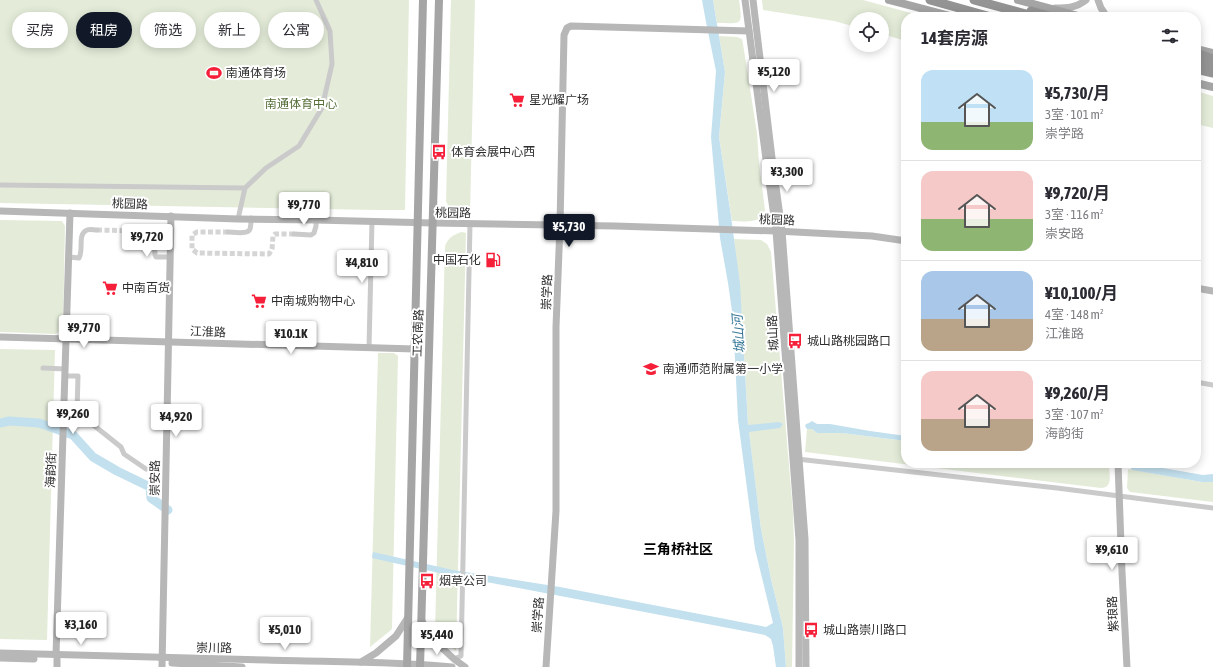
<!DOCTYPE html>
<html lang="zh">
<head>
<meta charset="utf-8">
<style>
  body { margin:0; font-family:"Asap Condensed","Noto Sans SC",sans-serif; background:#f7f7f7; color:#2b2b33; height:100vh; display:flex; flex-direction:column; font-size:15px; white-space:nowrap }
  * { box-sizing:border-box; margin:0 }
  p { font-size:13px; color:#7c7c81 }
  .icon { flex:none; width:22px; height:22px; fill:none; stroke:currentColor; stroke-width:2; stroke-linecap:round; stroke-linejoin:round }
  .map { position:relative; flex:1; overflow:hidden }
  .side { position:absolute; left:901px; top:12px; width:300px; height:456px; display:flex; flex-direction:column; background:#fff; border-radius:16px; box-shadow:0 2px 10px #0003 }
  .side>* { flex:none }
  .guide { position:absolute; left:12px; top:12px; width:380px; height:36px; display:flex; gap:8px }
  .controls { position:absolute; left:849px; top:12px; display:grid; gap:8px }
  .controls a { display:grid; place-items:center; width:40px; height:40px; border-radius:50%; background:#fff; box-shadow:0 2px 10px #0003; font-size:20px }
  .price { position:absolute; translate:-50% -34px; padding:0 9px; border-radius:4px; background:#fff; color:#222; font-size:13px; line-height:26px; filter:drop-shadow(0 1px 2px #0008) }
  .price::after { content:''; position:absolute; left:50%; top:24px; width:12px; height:9px; margin-left:-6px; background:inherit; clip-path:polygon(0 0,100% 0,50% 100%) }
  .price.active { background:#111827; color:#fff }
  ul { padding:0; list-style:none }
  li { display:flex; align-items:center; gap:12px; height:100px; padding:0 20px }
  li+li { border-top:1px solid #e1e1e2 }
  li span { display:grid; place-items:center; flex:none; width:112px; height:80px; border-radius:12px; color:#555 }
  li>.icon { margin-inline-start:auto }
  span .icon { width:48px; height:48px; fill:#fffc; stroke-width:1 }
  li b { font-size:17px }
  h2 { display:flex; justify-content:space-between; align-items:center; height:48px; padding:0 20px; font-size:17px }
  .tag { padding:0 14px; border-radius:18px; background:#fff; box-shadow:0 2px 10px #0003; font-size:14px; line-height:36px }
  .tag.active { background:#111827; color:#fff }
  .map>svg:first-child { display:block }
  .green { fill:#e4ecd9 }
  .water { fill:#c3e0ee }
  .lines { fill:none; stroke-linecap:round; stroke-linejoin:round }
  .river { stroke:#c3e0ee; stroke-width:9 }
  .street-tunnel { stroke:#d5d5d5; stroke-width:5; stroke-dasharray:5 2.5; stroke-linecap:butt }
  .street { stroke:#cacaca; stroke-width:5 }
  .secondary { stroke:#b7b7b7; stroke-width:7 }
  .primary { stroke:#a5a5a5; stroke-width:8 }
  .highway { stroke:#949494; stroke-width:9 }
  .labels { text-anchor:middle; stroke-width:4; stroke-linejoin:round; paint-order:stroke }
  .poi-label { font-size:12px; fill:#2d2d2d; stroke:#fff; text-anchor:start }
  .park-label { font-size:12px; fill:#536d37; stroke:#fff }
  .street-label { font-size:12px; fill:#2d2d2d; stroke:#fff }
  .water-label { font-size:13px; font-style:italic; fill:#347596; stroke:#fff }
  .quarter-label { font-size:14px; font-weight:bold; fill:#000; stroke:#fff }
</style>
</head>
<body>
<div class="map">
<svg width="1213" height="667" viewBox="0 0 1213 667">
  <rect width="100%" height="100%" fill="#fff"/>
  <g class="green">
    <polygon points="0,0 409,0 405,210 376,210 0,203"/>
    <path d="M 451,0 L 475,0 L 470,215 C 458,214 450,212 446,201 Z"/>
    <path d="M 713,0 L 739,0 C 743,27 742,23 717,23 Z"/>
    <polygon points="762,0 863,0 926,17 906,17 906,41 882,34 882,19 856,19 856,27 834,21 763,10"/>
    <path d="M 719,36 L 737,37 L 742,39 L 743,44 L 757,133 L 759,163 L 765,210 C 761,225 744,221 732,221 L 719,137 L 725,72 Z"/>
    <polygon points="1196,91 1213,96 1213,128 1196,124"/>
    <polygon points="0,220 62,221 65,226 63,330 55,334 0,332"/>
    <path d="M 462,232 L 466,233 L 456,651 L 435,631 L 445,246 C 448,238 454,234 462,232 Z"/>
    <polygon points="734,239 761,240 767,244 771,252 793,513 794,542 792,667 786,667 783,628 771,579 761,529 748,425 742,318"/>
    <polygon points="0,349 55,350 47,640 0,639"/>
    <polygon points="378,353 394,353 398,356 392,628 391,630 370,647"/>
    <path d="M 807,429 L 812,429 L 817,433 L 842,433 L 906,441 L 906,463 L 1072,463 L 1109,468 C 1110,477 1112,488 1101,488 L 805,452 Z"/>
    <polygon points="1128,469 1202,482 1213,482 1213,502 1130,492 1127,488"/>
  </g>
  <g class="water">
    <polygon points="702,0 713,0 725,72 719,137 731,216 740,284 748,425 779,422 783,424 780,428 749,432 761,529 771,579 783,628 786,667 776,667 773,646 771,639 765,635 439,573 372,558 373,552 453,570 560,587 766,627 773,623 755,549 738,420 733,318 728,283 720,238 711,137 716,71 706,22"/>
    <polygon points="812,421 817,424 830,424 870,431 906,436 906,441 842,433 817,433 812,429 807,429 805,426 806,424 809,423"/>
    <polygon points="1134,463 1203,475 1213,474 1213,482 1202,482 1132,470 1130,467"/>
  </g>
  <g class="lines">
    <polyline class="river" points="0,423 9,421 39,423 73,435 93,457 117,471 150,487 151,498 168,510"/>
    <g class="street-tunnel">
      <polyline points="97,230 139,231"/>
      <polyline points="228,232 197,232 192,235 192,249 197,253 269,254 272,249 273,236 275,234 294,234"/>
    </g>
    <g class="street">
      <polyline points="0,185 245,188"/>
      <polyline points="238,219 245,188 266,168 299,146 322,108 332,64 330,31 316,0"/>
      <polyline points="139,231 149,231 154,237 155,255 156,257 170,257"/>
      <path d="M 228,232 C 233,232 248,235 250,229 C 251,226 251,221 251,218"/>
      <polyline points="294,234 311,235 314,233 316,226 316,220"/>
      <path d="M 69,257 L 79,258 C 84,250 77,234 87,230 C 90,229 94,230 97,230"/>
      <polyline points="369,348 372,221"/>
      <polyline points="43,368 65,369"/>
      <polyline points="65,376 78,376 77,412 121,447 124,454 146,469"/>
      <polyline points="1196,382 1213,385"/>
      <polyline points="797,459 1057,488 1213,508"/>
      <polyline points="454,659 461,656 470,224"/>
    </g>
    <g class="secondary">
      <polyline points="745,0 766,159 776,231 799,540 799,667"/>
      <polyline points="753,0 772,158 782,231 805,539 806,667"/>
      <polyline points="1098,0 1101,8 1107,17"/>
      <path d="M 1055,8 C 1067,8 1076,8 1086,0"/>
      <polyline points="0,211 238,219 316,220 433,223 615,226 776,231 872,236 906,241"/>
      <polyline points="1196,288 1213,291"/>
      <polyline points="0,337 415,349"/>
      <polyline points="1118,463 1122,572 1127,667"/>
      <polyline points="422,621 431,638 454,659 465,667"/>
      <path d="M 0,653 C 89,656 178,658 267,660 C 329,662 391,661 452,667"/>
      <polyline points="56,655 70,213"/>
      <polyline points="0,658 34,659"/>
      <polyline points="361,662 376,653 396,636 407,619"/>
      <polyline points="172,663 242,667"/>
      <polyline points="57,667 57,659"/>
      <polyline points="162,667 171,216"/>
      <polyline points="546,667 556,511 556,327 560,225 564,35 567,28 571,26 749,31"/>
    </g>
    <g class="primary">
      <polyline points="889,0 954,17"/>
      <polyline points="1018,0 1082,17"/>
      <polyline points="1196,49 1213,53"/>
      <polyline points="1196,83 1213,87"/>
      <polyline points="407,667 423,0"/>
      <polyline points="420,667 439,0"/>
    </g>
    <g class="highway">
      <polyline points="930,0 991,17"/>
      <polyline points="974,0 1037,17"/>
      <polyline points="1031,11 1052,17"/>
      <polyline points="1196,53 1213,59"/>
      <polyline points="1196,60 1213,65"/>
      <polyline points="1196,69 1213,73"/>
    </g>
  </g>
  <defs>
    <g id="stadium-bare" transform="scale(1.2)"><path d="M0-5a6.5 5 0 1 0 0 10a6.5 5 0 1 0 0-10ZM-3.5-1.8h7v3.6h-7Z" fill="#f51f39" stroke="#fff" stroke-width="2.5" paint-order="stroke"/></g>
    <g id="supermarket-bare" transform="scale(1.2)"><path d="M-6-5.5h2.5l.6 2H6L4.5 2H-2.5L-4.4-4H-6ZM-1.5 3.2a1.3 1.3 0 1 0 .1 0ZM3 3.2a1.3 1.3 0 1 0 .1 0Z" fill="#f51f39" stroke="#fff" stroke-width="2.5" paint-order="stroke"/></g>
    <g id="bus-bare" transform="scale(1.2)"><path d="M-5-6H5V4H4V6H2V4H-2V6H-4V4H-5ZM-3.5-4V0h7V-4ZM-3.5 1.2v1.5H-2V1.2ZM2 1.2v1.5H3.5V1.2Z" fill="#f51f39" stroke="#fff" stroke-width="2.5" paint-order="stroke"/></g>
    <g id="fuel-bare" transform="scale(1.2)"><path d="M-5.5-6h7V0h2V4h1.3V-2.5L3-4.5l.8-.8L6-3V5H2.5V1h-1V6h-7ZM-4.2-4.7v3.2H.2V-4.7Z" fill="#f51f39" stroke="#fff" stroke-width="2.5" paint-order="stroke"/></g>
    <g id="school-bare" transform="scale(1.2)"><path d="M0-5L7-2L0 1L-7-2ZM-4 1L0 2.5L4 1V4Q0 6-4 4Z" fill="#f51f39" stroke="#fff" stroke-width="2.5" paint-order="stroke"/></g>
  </defs>
  <g fill-rule="evenodd">
    <use href="#stadium-bare" x="214" y="73"/>
    <use href="#supermarket-bare" x="517" y="100"/>
    <use href="#bus-bare" x="439" y="152"/>
    <use href="#fuel-bare" x="493" y="260"/>
    <use href="#supermarket-bare" x="110" y="288"/>
    <use href="#supermarket-bare" x="259" y="301"/>
    <use href="#bus-bare" x="795" y="341"/>
    <use href="#school-bare" x="651" y="369"/>
    <use href="#bus-bare" x="427" y="581"/>
    <use href="#bus-bare" x="811" y="630"/>
  </g>
  <g class="labels">
    <g class="poi-label">
      <text x="226" y="77">南通体育场</text>
      <text x="529" y="104">星光耀广场</text>
      <text x="451" y="156">体育会展中心西</text>
      <text x="481" y="264" text-anchor="end">中国石化</text>
      <text x="122" y="292">中南百货</text>
      <text x="271" y="305">中南城购物中心</text>
      <text x="807" y="345">城山路桃园路口</text>
      <text x="663" y="373">南通师范附属第一小学</text>
      <text x="439" y="585">烟草公司</text>
      <text x="823" y="634">城山路崇川路口</text>
    </g>
    <g class="park-label">
      <text x="301" y="108">南通体育中心</text>
    </g>
    <g class="street-label">
      <text transform="translate(130 204) rotate(2)" y="4">桃园路</text>
      <text transform="translate(453 213) rotate(1)" y="4">桃园路</text>
      <text transform="translate(777 220) rotate(2)" y="4">桃园路</text>
      <text transform="translate(547 292) rotate(-88)" y="4">崇学路</text>
      <text transform="translate(208 332) rotate(2)" y="4">江淮路</text>
      <text transform="translate(418 333) rotate(-88)" y="4">工农南路</text>
      <text transform="translate(773 333) rotate(-93)" y="4">城山路</text>
      <text transform="translate(51 470) rotate(-88)" y="4">海韵街</text>
      <text transform="translate(155 478) rotate(-89)" y="4">崇安路</text>
      <text transform="translate(1113 614) rotate(-93)" y="4">紫琅路</text>
      <text transform="translate(538 615) rotate(-86)" y="4">崇学路</text>
      <text transform="translate(214 648) rotate(1)" y="4">崇川路</text>
    </g>
    <g class="water-label">
      <text transform="translate(738 334) rotate(-94)" y="5">城山河</text>
    </g>
    <g class="quarter-label">
      <text x="678" y="554">三角桥社区</text>
    </g>
  </g>
</svg>
<div class="controls">
<a><svg class="icon" aria-label="locate" viewBox="0 0 24 24"><circle cx="12" cy="12" r="6"/><path d="M12 2v4M12 18v4M2 12h4M18 12h4"/></svg></a>
</div>
<b class="price" style="left:774px;top:93px">¥5,120</b>
<b class="price" style="left:787px;top:193px">¥3,300</b>
<b class="price" style="left:304px;top:226px">¥9,770</b>
<b class="price active" style="left:569px;top:248px">¥5,730</b>
<b class="price" style="left:147px;top:258px">¥9,720</b>
<b class="price" style="left:362px;top:284px">¥4,810</b>
<b class="price" style="left:84px;top:349px">¥9,770</b>
<b class="price" style="left:291px;top:355px">¥10.1K</b>
<b class="price" style="left:73px;top:435px">¥9,260</b>
<b class="price" style="left:176px;top:438px">¥4,920</b>
<b class="price" style="left:1112px;top:571px">¥9,610</b>
<b class="price" style="left:81px;top:646px">¥3,160</b>
<b class="price" style="left:285px;top:651px">¥5,010</b>
<b class="price" style="left:437px;top:656px">¥5,440</b>
<div class="guide">
<a class="tag">买房</a>
<a class="tag active">租房</a>
<a class="tag">筛选</a>
<a class="tag">新上</a>
<a class="tag">公寓</a>
</div>
<section class="side">
<h2>14套房源<svg class="icon" aria-label="filters" viewBox="0 0 24 24"><path d="M4 7h16M4 17h16"/><circle cx="9" cy="7" r="2"/><circle cx="15" cy="17" r="2"/></svg></h2>
<ul>
<li><span style="background:linear-gradient(#bfe0f5 65%,#8fb573 0)"><svg class="icon" aria-label="home" viewBox="0 0 24 24"><path d="M3 11l9-7 9 7M6 9v11h12V9"/></svg></span><div><b>¥5,730/月</b><p>3室 · 101 m²</p><p>崇学路</p></div></li>
<li><span style="background:linear-gradient(#f6c9c9 60%,#8fb573 0)"><svg class="icon" aria-label="home" viewBox="0 0 24 24"><path d="M3 11l9-7 9 7M6 9v11h12V9"/></svg></span><div><b>¥9,720/月</b><p>3室 · 116 m²</p><p>崇安路</p></div></li>
<li><span style="background:linear-gradient(#a9c7e8 60%,#b9a48a 0)"><svg class="icon" aria-label="home" viewBox="0 0 24 24"><path d="M3 11l9-7 9 7M6 9v11h12V9"/></svg></span><div><b>¥10,100/月</b><p>4室 · 148 m²</p><p>江淮路</p></div></li>
<li><span style="background:linear-gradient(#f6c9c9 60%,#b9a48a 0)"><svg class="icon" aria-label="home" viewBox="0 0 24 24"><path d="M3 11l9-7 9 7M6 9v11h12V9"/></svg></span><div><b>¥9,260/月</b><p>3室 · 107 m²</p><p>海韵街</p></div></li>
</ul>
</section>
</div>
</body>
</html>
